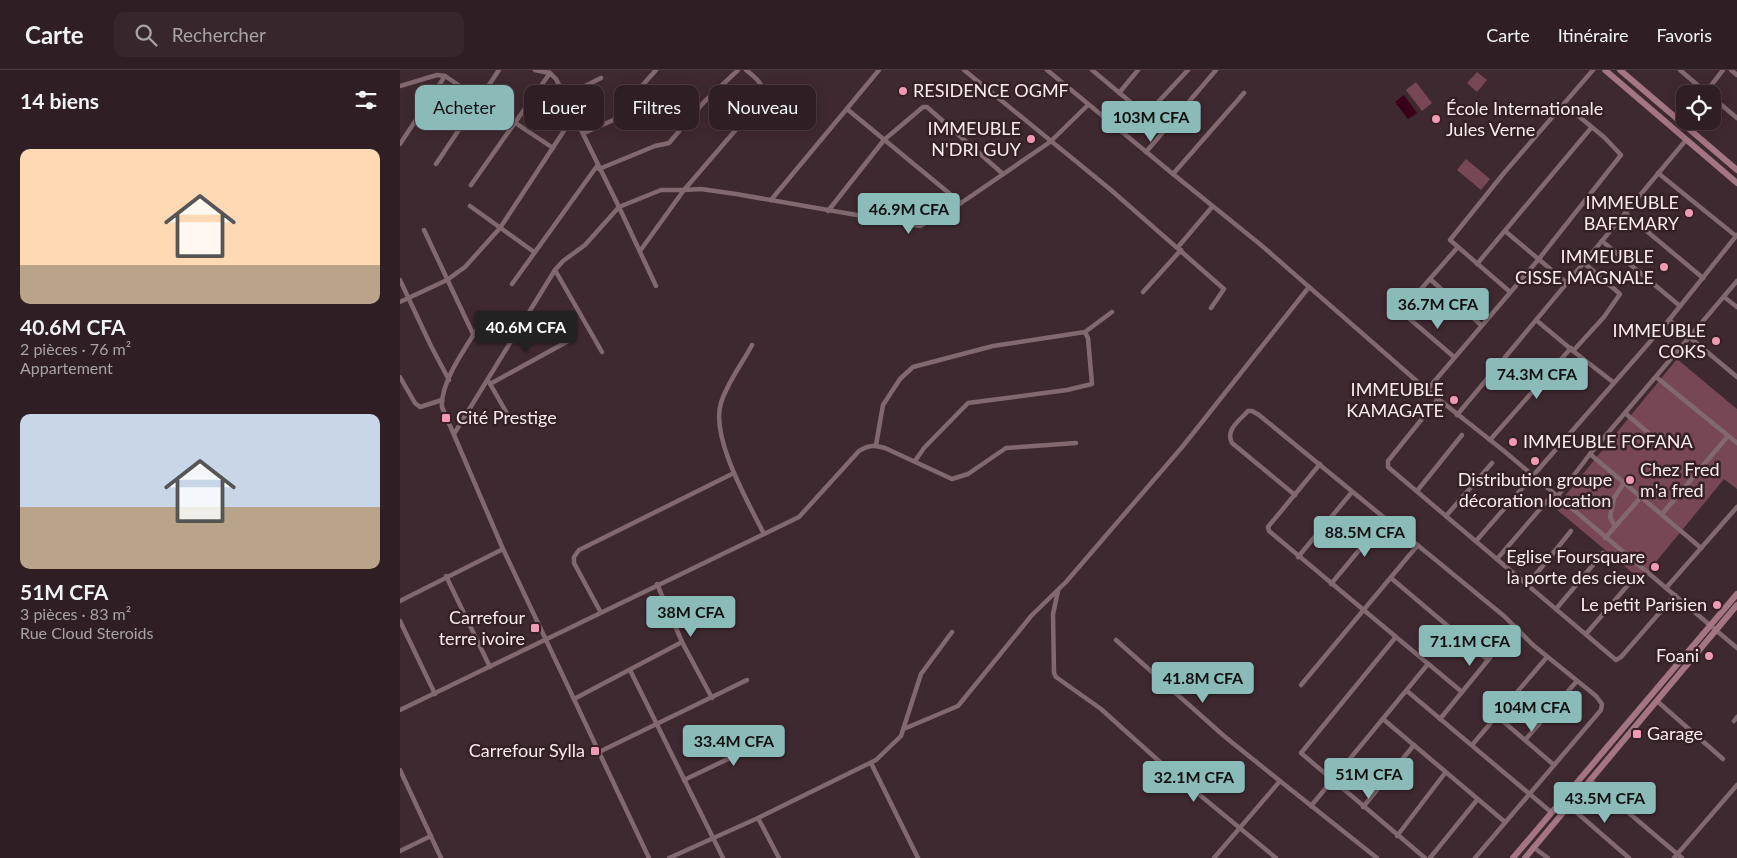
<!DOCTYPE html>
<html lang="fr">
<head>
<meta charset="utf-8">
<style>
  body { margin:0; font-family:Lato,sans-serif; background:#37272c; color:#f1f3f6; height:100vh; display:flex; flex-direction:column; font-size:19px; white-space:nowrap }
  * { box-sizing:border-box; margin:0 }
  p { font-size:16px; color:#a7a2a6 }
  .icon { flex:none; width:28px; height:28px; fill:none; stroke:currentColor; stroke-width:2; stroke-linecap:round; stroke-linejoin:round }
  .map { position:relative; flex:1; overflow:hidden }
  .drawer { display:flex; flex-direction:column; background:#2f1f24; width:400px }
  .drawer>* { flex:none }
  .hud { position:absolute; left:15px; top:15px; width:475px; height:45px; display:flex; gap:10px }
  .controls { position:absolute; left:1276px; top:15px; display:grid; gap:10px }
  .controls a { display:grid; place-items:center; width:45px; height:45px; border-radius:10px; background:#2f1f24; box-shadow:0 2px 12px #0003,0 0 0 1px #4a3d41; font-size:25px }
  .price { position:absolute; translate:-50% -42px; padding:0 11px; border-radius:5px; background:#8bbbb9; color:#111; font-size:16px; line-height:32px; filter:drop-shadow(0 1px 2px #0008) }
  .price::after { content:''; position:absolute; left:50%; top:30px; width:15px; height:11px; margin-left:-8px; background:inherit; clip-path:polygon(0 0,100% 0,50% 100%) }
  .price.active { background:#222; color:#fff }
  ul { padding:0; list-style:none }
  li { display:grid; align-content:center; gap:10px; height:265px; padding:0 20px }
  li span { display:grid; place-items:center; height:155px; border-radius:10px; color:#555 }
  li>.icon { margin-inline-start:auto }
  span .icon { width:90px; height:90px; fill:#fffc; stroke-width:1 }
  li b { font-size:21px }
  h2 { display:flex; justify-content:space-between; align-items:center; height:60px; padding:0 20px; font-size:21px }
  .tag { padding:0 18px; border-radius:10px; background:#2f1f24; box-shadow:0 2px 12px #0003,0 0 0 1px #4a3d41; font-size:18px; line-height:45px }
  .tag.active { background:#8bbbb9; color:#111 }
  header { display:flex; align-items:center; gap:30px; box-sizing:border-box; height:70px; padding:0 25px; background:#2f1f24; border-bottom:1px solid #4a3d41 }
  header strong { font-size:24px }
  nav { display:flex; gap:28px; margin-inline-start:auto; font-size:18px }
  .search { width:350px; height:45px; background:#37272c; display:flex; align-items:center; gap:12px; box-sizing:border-box; padding:0 18px; border-radius:10px; color:#a7a2a6; font-size:19px }
  main { display:flex; flex:1; min-height:0 }
  .map>svg:first-child { display:block }
  .green { fill:#774755 }
  .water { fill:#390018 }
  .lines { fill:none; stroke-linecap:round; stroke-linejoin:round }
  .street { stroke:#82686f; stroke-width:4.5 }
  .secondary { stroke:#a47582; stroke-width:6 }
  .poi-dot { fill:#f19ab3; stroke:#352026; stroke-width:2 }
  .labels { text-anchor:middle; stroke-width:5; stroke-linejoin:round; paint-order:stroke }
  .poi-label { font-size:18px; fill:#f9eaee; stroke:#352026; text-anchor:end }
</style>
</head>
<body>
<header>
<strong>Carte</strong>
<div class="search"><svg class="icon" aria-label="search" viewBox="0 0 24 24"><circle cx="10" cy="10" r="6"/><path d="M15 15l6 6"/></svg>Rechercher</div>
<nav><a>Carte</a><a>Itinéraire</a><a>Favoris</a></nav>
</header>
<main>
<section class="drawer">
<h2>14 biens<svg class="icon" aria-label="filters" viewBox="0 0 24 24"><path d="M4 7h16M4 17h16"/><circle cx="9" cy="7" r="2"/><circle cx="15" cy="17" r="2"/></svg></h2>
<ul>
<li><span style="background:linear-gradient(#ffd9b3 75%,#b9a48a 0)"><svg class="icon" aria-label="home" viewBox="0 0 24 24"><path d="M3 11l9-7 9 7M6 9v11h12V9"/></svg></span><div><b>40.6M CFA</b><p>2 pièces · 76 m²</p><p>Appartement</p></div></li>
<li><span style="background:linear-gradient(#c9d6e8 60%,#b9a48a 0)"><svg class="icon" aria-label="home" viewBox="0 0 24 24"><path d="M3 11l9-7 9 7M6 9v11h12V9"/></svg></span><div><b>51M CFA</b><p>3 pièces · 83 m²</p><p>Rue Cloud Steroids</p></div></li>
</ul>
</section>
<div class="map">
<svg width="1337" height="788" viewBox="0 0 1337 788">
  <rect width="100%" height="100%" fill="#3f2930"/>
  <g class="green">
    <polygon points="1077,2 1087,10 1077,22 1067,13"/>
    <polygon points="1016,12 1032,33 1022,41 1006,20"/>
    <polygon points="1066,89 1090,109 1081,120 1057,100"/>
    <polygon points="1277,289 1337,339 1337,419 1324,409 1241,510 1155,438"/>
  </g>
  <polygon class="water" points="1004,25 1017,43 1008,49 995,32"/>
  <g class="lines">
    <g class="street">
      <polyline points="564,0 711,120 824,219 811,238"/>
      <polyline points="647,0 773,104 844,23"/>
      <polyline points="692,0 746,45 788,0"/>
      <polyline points="1280,0 1308,24"/>
      <polyline points="1331,0 1337,5"/>
      <polyline points="0,16 37,5 45,6 153,78"/>
      <polyline points="1306,22 1323,0"/>
      <polyline points="719,23 738,0"/>
      <polyline points="165,26 201,8"/>
      <polyline points="233,26 256,0"/>
      <polyline points="1312,27 1337,48"/>
      <polyline points="447,39 561,133"/>
      <polyline points="184,63 227,44"/>
      <polyline points="0,74 45,6"/>
      <polyline points="746,82 816,0"/>
      <polyline points="36,94 99,0"/>
      <polyline points="199,99 255,76 269,73 304,32 338,0"/>
      <polyline points="1258,103 1336,166"/>
      <polyline points="773,104 861,175 1027,320 1104,381 1337,578"/>
      <polyline points="71,115 150,3"/>
      <polyline points="371,130 479,0"/>
      <polyline points="70,136 134,182"/>
      <polyline points="428,141 484,70 523,37 527,37 603,104"/>
      <polyline points="1225,143 1303,208"/>
      <polyline points="24,160 74,266"/>
      <polyline points="1105,161 1167,213"/>
      <polyline points="1202,171 1280,236"/>
      <polyline points="778,177 812,137"/>
      <polyline points="240,181 284,120 301,119 336,124 520,156 561,133 650,72 688,35"/>
      <polyline points="1184,193 1220,224 1204,247 1173,281 1213,312"/>
      <polyline points="1077,194 1191,58"/>
      <polyline points="155,200 202,282"/>
      <polyline points="1030,209 1081,255"/>
      <polyline points="0,210 31,276 49,310"/>
      <polyline points="112,214 197,96"/>
      <path d="M 256,216 L 219,137 L 261,120 L 284,120 L 364,27 C 365,15 355,7 346,0"/>
      <polyline points="1109,221 1050,170 1104,103 1193,0"/>
      <polyline points="743,222 781,180"/>
      <polyline points="1324,227 1337,237"/>
      <polyline points="0,232 47,210 65,197 100,158 175,44"/>
      <polyline points="1136,250 1172,280"/>
      <polyline points="1269,250 1337,307"/>
      <path d="M 82,251 C 69,273 40,311 42,337 L 103,479 L 249,788"/>
      <path d="M 352,275 C 342,294 327,313 321,333 C 310,367 349,434 364,464"/>
      <polyline points="1054,287 1004,244 1008,234 1057,178"/>
      <polyline points="0,307 15,333 20,337 42,330"/>
      <polyline points="1256,307 1337,373"/>
      <polyline points="89,312 113,354"/>
      <polyline points="90,314 172,269"/>
      <polyline points="1027,320 1138,190 1221,85 1205,68 1164,34"/>
      <polyline points="1038,329 988,391 988,397 1216,590 1221,587 1275,525"/>
      <polyline points="1225,343 1266,378"/>
      <polyline points="1057,345 1286,70"/>
      <polyline points="54,364 155,200 163,191 185,175 219,137 156,9 150,3 135,0"/>
      <polyline points="1090,370 1171,278"/>
      <polyline points="476,375 483,335 500,309 513,297 593,276 685,262 712,242"/>
      <polyline points="515,391 524,378 568,333 667,320 692,314 688,268 685,262"/>
      <polyline points="920,394 868,457 869,461 1062,622"/>
      <polyline points="1017,421 1062,365"/>
      <path d="M 895,425 L 832,373 C 825,360 839,351 848,341 L 852,341 L 859,345 L 1104,546 L 1133,575 L 1196,626 L 1202,634 L 1201,640 L 1075,788"/>
      <polyline points="1157,427 1190,384"/>
      <polyline points="1262,444 1328,366"/>
      <polyline points="1046,446 1092,393"/>
      <polyline points="1215,456 1210,447 1214,428 1224,413"/>
      <polyline points="1205,468 1241,427"/>
      <polyline points="1076,471 1269,250 1337,165"/>
      <polyline points="1301,478 1190,384 1337,211"/>
      <polyline points="898,487 952,422"/>
      <polyline points="1097,489 1153,424"/>
      <polyline points="46,506 90,597"/>
      <polyline points="991,508 1088,590"/>
      <polyline points="257,514 282,572 312,628"/>
      <polyline points="931,514 985,449"/>
      <polyline points="1128,514 1171,461"/>
      <polyline points="1266,518 1337,437"/>
      <polyline points="658,521 653,544 654,603 656,607 701,639 761,693 876,788"/>
      <polyline points="0,531 103,479"/>
      <polyline points="1156,539 1203,483"/>
      <polyline points="200,541 174,493 174,487 179,480 334,403"/>
      <polyline points="0,551 35,624"/>
      <polyline points="1186,564 1234,508"/>
      <polyline points="995,568 901,683 1025,788"/>
      <polyline points="716,570 824,666 880,711"/>
      <polyline points="230,600 323,788"/>
      <polyline points="901,615 1017,476"/>
      <polyline points="1007,621 1151,742"/>
      <polyline points="174,629 282,572"/>
      <polyline points="1257,631 1323,689"/>
      <path d="M 0,640 L 399,447 L 459,381 C 468,375 475,375 485,378 L 552,409 L 568,404 L 606,378 L 676,373"/>
      <polyline points="1097,646 1154,695"/>
      <polyline points="983,649 1105,752"/>
      <polyline points="1040,649 1115,557"/>
      <polyline points="1334,651 1337,647"/>
      <polyline points="506,658 558,636 632,545 666,512 783,376 909,217"/>
      <polyline points="1125,670 1177,611"/>
      <polyline points="1072,675 1147,587"/>
      <polyline points="199,682 347,610"/>
      <polyline points="471,693 518,788"/>
      <polyline points="0,700 41,788"/>
      <polyline points="284,710 374,667"/>
      <polyline points="1190,710 1282,788"/>
      <polyline points="1168,735 1229,788"/>
      <polyline points="911,736 1028,594"/>
      <polyline points="963,737 1014,675"/>
      <polyline points="358,748 379,788"/>
      <polyline points="997,766 1045,703"/>
      <polyline points="1133,777 1148,788"/>
      <polyline points="0,781 31,766"/>
      <polyline points="269,788 358,748 476,690 501,666 521,604 552,562"/>
      <polyline points="814,788 880,711 977,788"/>
      <polyline points="1030,788 1077,730"/>
      <polyline points="1274,788 1337,715"/>
    </g>
    <g class="secondary">
      <polyline points="1205,0 1337,113"/>
      <polyline points="1220,0 1337,100"/>
      <polyline points="1113,788 1337,524"/>
      <polyline points="1125,788 1337,535"/>
    </g>
  </g>
  <g class="poi-dot">
    <circle cx="503" cy="21" r="5"/>
    <circle cx="1036" cy="49" r="5"/>
    <circle cx="631" cy="69" r="5"/>
    <circle cx="1289" cy="143" r="5"/>
    <circle cx="1264" cy="197" r="5"/>
    <circle cx="1316" cy="271" r="5"/>
    <circle cx="1054" cy="330" r="5"/>
    <rect x="41" y="343" width="10" height="10" rx="2.5"/>
    <circle cx="1113" cy="372" r="5"/>
    <circle cx="1135" cy="391" r="5"/>
    <circle cx="1230" cy="410" r="5"/>
    <circle cx="1255" cy="497" r="5"/>
    <circle cx="1317" cy="535" r="5"/>
    <rect x="130" y="553" width="10" height="10" rx="2.5"/>
    <circle cx="1309" cy="586" r="5"/>
    <rect x="1232" y="659" width="10" height="10" rx="2.5"/>
    <rect x="190" y="676" width="10" height="10" rx="2.5"/>
  </g>
  <g class="labels">
    <g class="poi-label">
      <text x="513" y="27" text-anchor="start">RESIDENCE OGMF</text>
      <text x="1046" y="45" text-anchor="start">École Internationale<tspan x="1046" dy="21">Jules Verne</tspan></text>
      <text x="621" y="65">IMMEUBLE<tspan x="621" dy="21">N'DRI GUY</tspan></text>
      <text x="1279" y="139">IMMEUBLE<tspan x="1279" dy="21">BAFEMARY</tspan></text>
      <text x="1254" y="193">IMMEUBLE<tspan x="1254" dy="21">CISSE MAGNALE</tspan></text>
      <text x="1306" y="267">IMMEUBLE<tspan x="1306" dy="21">COKS</tspan></text>
      <text x="1044" y="326">IMMEUBLE<tspan x="1044" dy="21">KAMAGATE</tspan></text>
      <text x="56" y="354" text-anchor="start">Cité Prestige</text>
      <text x="1123" y="378" text-anchor="start">IMMEUBLE FOFANA</text>
      <text x="1240" y="406" text-anchor="start">Chez Fred<tspan x="1240" dy="21">m'a fred</tspan></text>
      <text x="1135" y="416" text-anchor="middle">Distribution groupe<tspan x="1135" dy="21">décoration location</tspan></text>
      <text x="1245" y="493">Eglise Foursquare<tspan x="1245" dy="21">la porte des cieux</tspan></text>
      <text x="1307" y="541">Le petit Parisien</text>
      <text x="125" y="554">Carrefour<tspan x="125" dy="21">terre ivoire</tspan></text>
      <text x="1299" y="592">Foani</text>
      <text x="1247" y="670" text-anchor="start">Garage</text>
      <text x="185" y="687">Carrefour Sylla</text>
    </g>
  </g>
</svg>
<div class="controls">
<a><svg class="icon" aria-label="locate" viewBox="0 0 24 24"><circle cx="12" cy="12" r="6"/><path d="M12 2v4M12 18v4M2 12h4M18 12h4"/></svg></a>
</div>
<b class="price" style="left:751px;top:73px">103M CFA</b>
<b class="price" style="left:509px;top:165px">46.9M CFA</b>
<b class="price" style="left:1038px;top:260px">36.7M CFA</b>
<b class="price active" style="left:126px;top:283px">40.6M CFA</b>
<b class="price" style="left:1137px;top:330px">74.3M CFA</b>
<b class="price" style="left:965px;top:488px">88.5M CFA</b>
<b class="price" style="left:291px;top:568px">38M CFA</b>
<b class="price" style="left:1070px;top:597px">71.1M CFA</b>
<b class="price" style="left:803px;top:634px">41.8M CFA</b>
<b class="price" style="left:1132px;top:663px">104M CFA</b>
<b class="price" style="left:334px;top:697px">33.4M CFA</b>
<b class="price" style="left:969px;top:730px">51M CFA</b>
<b class="price" style="left:794px;top:733px">32.1M CFA</b>
<b class="price" style="left:1205px;top:754px">43.5M CFA</b>
<div class="hud">
<a class="tag active">Acheter</a>
<a class="tag">Louer</a>
<a class="tag">Filtres</a>
<a class="tag">Nouveau</a>
</div>
</div>
</main>
</body>
</html>
